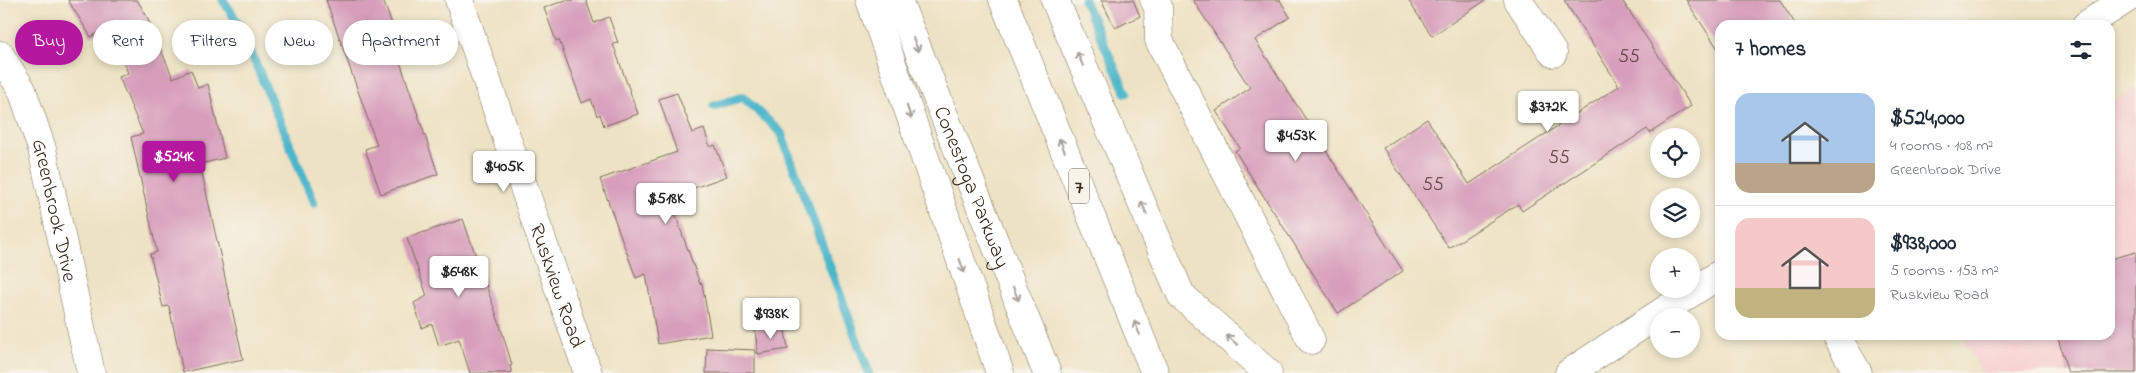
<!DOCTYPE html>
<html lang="en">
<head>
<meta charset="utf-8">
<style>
  body { margin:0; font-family:"Indie Flower",sans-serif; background:#f2f2f3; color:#1f2937; height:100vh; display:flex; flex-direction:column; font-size:19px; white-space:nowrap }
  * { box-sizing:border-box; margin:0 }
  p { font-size:16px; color:#747a83 }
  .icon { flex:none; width:28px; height:28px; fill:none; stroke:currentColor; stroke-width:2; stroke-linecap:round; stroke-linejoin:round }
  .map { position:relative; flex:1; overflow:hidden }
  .drawer { position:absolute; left:1715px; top:20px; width:400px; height:320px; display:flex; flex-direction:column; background:#fff; border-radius:15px; box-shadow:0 2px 8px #0003 }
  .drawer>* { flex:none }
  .banner { position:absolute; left:15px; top:20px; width:475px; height:45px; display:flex; gap:10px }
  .buttons { position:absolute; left:1650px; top:128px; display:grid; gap:10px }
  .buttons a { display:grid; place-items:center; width:50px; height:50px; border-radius:50%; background:#fff; box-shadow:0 2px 8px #0003; font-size:25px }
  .price { position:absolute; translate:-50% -42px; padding:0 11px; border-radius:5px; background:#fff; color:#222; font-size:16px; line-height:32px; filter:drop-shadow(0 1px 2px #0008) }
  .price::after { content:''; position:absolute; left:50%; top:30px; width:15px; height:11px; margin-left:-8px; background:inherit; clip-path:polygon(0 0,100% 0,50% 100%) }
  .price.current { background:#b5179e; color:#fff }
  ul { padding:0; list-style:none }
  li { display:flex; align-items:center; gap:15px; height:125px; padding:0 20px }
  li+li { border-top:1px solid #e0e1e3 }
  li span { display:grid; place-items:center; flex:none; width:140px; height:100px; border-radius:15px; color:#555 }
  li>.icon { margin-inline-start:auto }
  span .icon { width:60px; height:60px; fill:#fffc; stroke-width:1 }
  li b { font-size:21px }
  h2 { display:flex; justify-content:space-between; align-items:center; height:60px; padding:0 20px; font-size:21px }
  .chip { padding:0 18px; border-radius:22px; background:#fff; box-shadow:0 2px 8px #0003; font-size:18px; line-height:45px }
  .chip.current { background:#b5179e; color:#fff }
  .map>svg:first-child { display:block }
  .built { fill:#f7cfd1 }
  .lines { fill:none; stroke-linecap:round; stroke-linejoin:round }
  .stream { stroke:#4cb6ca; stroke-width:9 }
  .building { fill:#d79dbb }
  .minor-casing { stroke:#796a58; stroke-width:29 }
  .major-casing { stroke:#796a58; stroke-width:29 }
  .highway-casing { stroke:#796a58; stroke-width:29 }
  .minor { stroke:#fff; stroke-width:28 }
  .major { stroke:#fff; stroke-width:28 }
  .highway { stroke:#fff; stroke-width:28 }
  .oneway { stroke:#a79f9a }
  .labels { text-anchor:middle; stroke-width:5; stroke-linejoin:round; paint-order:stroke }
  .number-label { font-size:19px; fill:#624745 }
  .shield { fill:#f7f3e8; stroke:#73665b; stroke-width:1 }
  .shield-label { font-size:20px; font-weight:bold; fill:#3b2a1e }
  .street-label { font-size:21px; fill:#3b2a1e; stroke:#f7f3e8 }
</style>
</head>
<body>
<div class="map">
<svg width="2136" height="373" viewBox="0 0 2136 373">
  <rect width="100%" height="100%" fill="#f7f3e8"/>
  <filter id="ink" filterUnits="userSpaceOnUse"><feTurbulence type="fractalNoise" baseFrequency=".02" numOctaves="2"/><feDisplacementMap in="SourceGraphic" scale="10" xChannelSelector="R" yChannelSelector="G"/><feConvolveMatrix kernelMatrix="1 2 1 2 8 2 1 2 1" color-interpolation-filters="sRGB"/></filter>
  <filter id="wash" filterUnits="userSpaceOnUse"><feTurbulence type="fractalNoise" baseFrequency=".0096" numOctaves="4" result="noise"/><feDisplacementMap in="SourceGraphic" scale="20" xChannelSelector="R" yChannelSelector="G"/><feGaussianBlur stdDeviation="1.12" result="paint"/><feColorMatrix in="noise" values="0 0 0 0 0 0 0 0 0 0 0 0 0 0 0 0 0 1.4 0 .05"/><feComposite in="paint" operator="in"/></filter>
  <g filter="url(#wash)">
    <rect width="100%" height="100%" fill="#ede2c3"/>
    <polygon class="built" points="2136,88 2136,373 1982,373 1965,344 1966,335 2110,335 2110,103"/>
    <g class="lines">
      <g class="stream">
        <polyline points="223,0 240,26 314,203"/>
        <polyline points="1084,0 1126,93"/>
        <polyline points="714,106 743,97 781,133 869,373"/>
      </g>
    </g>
    <g id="blocks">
      <g class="building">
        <polygon points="68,0 137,0 146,15 173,78 191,70 198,88 208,84 225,158 200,164 243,359 183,372 169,306 163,307 150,254 157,252 131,137 143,134 119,77 128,73 109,26 91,37"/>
        <polygon points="326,0 383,0 402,51 397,53 438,174 381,194 365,149 377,145"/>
        <polygon points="566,0 586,0 594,23 609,17 618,43 613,44 638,114 604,126 600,114 597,116 591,99 582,103 559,40 556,41 544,8"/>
        <polygon points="1101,0 1133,0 1140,16 1115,28"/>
        <polygon points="1193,0 1280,0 1290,17 1255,40 1403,271 1338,313 1235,151 1240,148 1216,111 1250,88"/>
        <polygon points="1408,0 1486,0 1432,36"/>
        <polygon points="1564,0 1622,0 1691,106 1650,133 1647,129 1522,211 1518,204 1449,248 1383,148 1427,119 1469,184 1619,86"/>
        <polygon points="1686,0 1780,0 1796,25 1720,25 1720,52"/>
        <polygon points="677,93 693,133 704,129 710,147 715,145 727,176 669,197 700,284 702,283 711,335 658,344 646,274 636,278 600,179 677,152 659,99"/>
        <polygon points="463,219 500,325 512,365 510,366 512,373 470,373 459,339 439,346 432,324 422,328 414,303 427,296 407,238"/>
        <polygon points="2136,252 2136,373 2068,373 2057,335 2110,335 2110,259"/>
        <polygon points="784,326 788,349 758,354 755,330"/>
        <polygon points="707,348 755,350 755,373 706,373"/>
      </g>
    </g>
  </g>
  <g filter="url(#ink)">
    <use href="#blocks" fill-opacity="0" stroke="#796a58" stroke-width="1"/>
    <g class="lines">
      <g class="minor-casing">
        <g id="minor">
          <path id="s1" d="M 459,0 L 588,373"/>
          <polyline points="1154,0 1158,6 1159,40 1311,340"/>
          <polyline points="1518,0 1553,53"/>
          <path id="s2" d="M 0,55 L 22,90 L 42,149 L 91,373"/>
        </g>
      </g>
      <g class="major-casing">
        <g id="major">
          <polyline points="2086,25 2125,0"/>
          <polyline points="1569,373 1720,274"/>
        </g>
      </g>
      <g class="highway-casing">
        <g id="highway">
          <polyline points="870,0 1000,373"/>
          <path id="s3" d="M 898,0 L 1047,373"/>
          <polyline points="1003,0 1155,373"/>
          <polyline points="1055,0 1181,295 1268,373"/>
          <polyline points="1836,335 1858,373"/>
        </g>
      </g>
      <use href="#minor" class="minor"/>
      <use href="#major" class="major"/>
      <use href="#highway" class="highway"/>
    </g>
    <defs><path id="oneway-shaft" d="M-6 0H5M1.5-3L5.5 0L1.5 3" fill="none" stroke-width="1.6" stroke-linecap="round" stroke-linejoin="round" transform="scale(1.25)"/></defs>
    <g class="oneway">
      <use href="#oneway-shaft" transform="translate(916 45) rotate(68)"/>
      <use href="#oneway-shaft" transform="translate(1080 59) rotate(-113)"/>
      <use href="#oneway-shaft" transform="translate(909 112) rotate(71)"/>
      <use href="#oneway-shaft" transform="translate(1062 145) rotate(-112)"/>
      <use href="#oneway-shaft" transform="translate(1144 208) rotate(-113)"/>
      <use href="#oneway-shaft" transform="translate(962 266) rotate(71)"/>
      <use href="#oneway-shaft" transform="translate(1016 294) rotate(68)"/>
      <use href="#oneway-shaft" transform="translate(1137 328) rotate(-112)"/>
      <use href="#oneway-shaft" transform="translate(1232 340) rotate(-138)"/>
    </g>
  </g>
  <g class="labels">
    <g class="number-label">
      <text x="1629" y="62">55</text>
      <text x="1559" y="163">55</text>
      <text x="1433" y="190">55</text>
    </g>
    <rect class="shield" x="1069" y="168.5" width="20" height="35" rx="4"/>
    <g class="shield-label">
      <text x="1079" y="193">7</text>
    </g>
    <g class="street-label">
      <text dy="7" stroke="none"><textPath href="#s3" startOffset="201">Conestoga Parkway</textPath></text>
      <text dy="7" stroke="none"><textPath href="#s2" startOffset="166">Greenbrook Drive</textPath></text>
      <text dy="7" stroke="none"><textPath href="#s1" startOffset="302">Ruskview Road</textPath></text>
    </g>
  </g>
</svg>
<div class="buttons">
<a><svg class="icon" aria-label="locate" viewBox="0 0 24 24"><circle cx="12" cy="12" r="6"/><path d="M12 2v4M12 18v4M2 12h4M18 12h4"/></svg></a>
<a><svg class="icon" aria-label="layers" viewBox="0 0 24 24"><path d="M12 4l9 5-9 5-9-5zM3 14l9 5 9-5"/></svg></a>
<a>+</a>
<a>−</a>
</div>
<b class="price" style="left:1548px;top:133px">$372K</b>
<b class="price" style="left:1296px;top:162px">$453K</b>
<b class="price current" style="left:174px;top:183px">$524K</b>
<b class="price" style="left:504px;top:193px">$405K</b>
<b class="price" style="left:666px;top:225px">$518K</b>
<b class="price" style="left:459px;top:298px">$648K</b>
<b class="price" style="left:771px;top:340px">$938K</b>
<div class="banner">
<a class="chip current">Buy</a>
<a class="chip">Rent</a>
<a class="chip">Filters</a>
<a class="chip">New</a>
<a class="chip">Apartment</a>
</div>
<section class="drawer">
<h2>7 homes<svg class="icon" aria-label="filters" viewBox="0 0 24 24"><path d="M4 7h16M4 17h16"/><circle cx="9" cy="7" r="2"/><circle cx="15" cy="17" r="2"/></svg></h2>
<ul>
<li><span style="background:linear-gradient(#a9c7e8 70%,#b9a48a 0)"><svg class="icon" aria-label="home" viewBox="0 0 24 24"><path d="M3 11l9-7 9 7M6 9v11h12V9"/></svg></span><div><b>$524,000</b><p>4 rooms · 108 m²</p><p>Greenbrook Drive</p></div></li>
<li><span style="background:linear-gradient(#f6c9c9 70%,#c2b280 0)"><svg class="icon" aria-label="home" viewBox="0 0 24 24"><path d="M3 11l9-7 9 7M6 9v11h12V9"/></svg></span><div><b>$938,000</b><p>5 rooms · 153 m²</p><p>Ruskview Road</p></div></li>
</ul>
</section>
</div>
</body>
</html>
